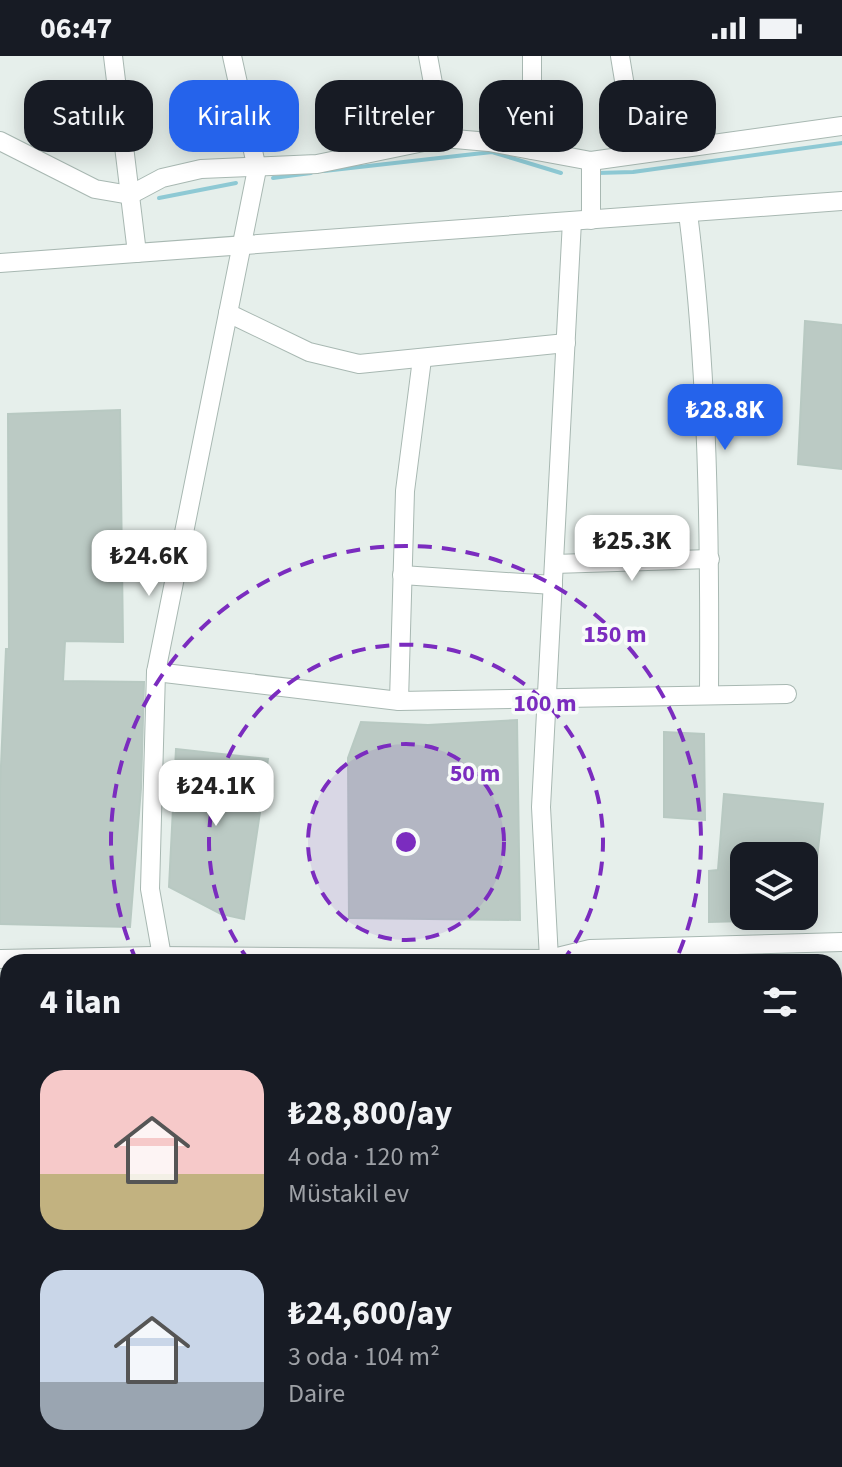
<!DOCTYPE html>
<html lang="tr">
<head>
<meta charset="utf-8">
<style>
  body { margin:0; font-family:"Source Sans 3",sans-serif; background:#20242c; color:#f1f3f6; height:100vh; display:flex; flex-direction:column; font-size:30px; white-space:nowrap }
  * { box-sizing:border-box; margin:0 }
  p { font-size:26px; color:#9ea1a6 }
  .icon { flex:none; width:44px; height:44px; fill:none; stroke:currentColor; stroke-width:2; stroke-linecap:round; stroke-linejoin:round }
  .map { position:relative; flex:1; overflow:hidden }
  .details { position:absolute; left:0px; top:898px; width:842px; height:514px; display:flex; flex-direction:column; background:#171b24; border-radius:24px 24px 0 0; box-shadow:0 4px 20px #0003 }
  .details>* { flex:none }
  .top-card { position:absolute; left:24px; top:24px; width:794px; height:72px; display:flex; gap:16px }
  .controls { position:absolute; left:730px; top:786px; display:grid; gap:16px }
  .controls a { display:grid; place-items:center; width:88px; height:88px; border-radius:16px; background:#171b24; box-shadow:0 4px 20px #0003; font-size:40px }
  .price { position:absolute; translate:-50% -68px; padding:0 18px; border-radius:16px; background:#fff; color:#222; font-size:26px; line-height:52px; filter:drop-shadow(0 2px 4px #0008) }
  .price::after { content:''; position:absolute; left:50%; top:48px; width:24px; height:18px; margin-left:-12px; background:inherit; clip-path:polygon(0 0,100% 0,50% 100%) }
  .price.selected { background:#2563eb; color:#fff }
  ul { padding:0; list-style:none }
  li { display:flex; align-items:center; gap:24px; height:200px; padding:0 40px }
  li span { display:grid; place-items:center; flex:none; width:224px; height:160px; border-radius:24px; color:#555 }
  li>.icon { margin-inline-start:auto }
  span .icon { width:96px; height:96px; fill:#fffc; stroke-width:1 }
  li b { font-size:34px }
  h2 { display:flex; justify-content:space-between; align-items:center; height:96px; padding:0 40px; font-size:34px }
  .pill { padding:0 28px; border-radius:24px; background:#171b24; box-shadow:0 4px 20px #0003; font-size:28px; line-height:72px }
  .pill.selected { background:#2563eb; color:#fff }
  .status { display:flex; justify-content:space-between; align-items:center; height:56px; padding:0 40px; background:#171b24; direction:ltr }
  .status svg { height:22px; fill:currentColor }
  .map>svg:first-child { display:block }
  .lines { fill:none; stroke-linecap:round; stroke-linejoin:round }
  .stream { stroke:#8ec9d4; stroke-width:4 }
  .building { fill:#bbcac4; stroke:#b8c9c2; stroke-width:2 }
  .minor-casing { stroke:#a8b8b2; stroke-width:20 }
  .minor { stroke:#fff; stroke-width:18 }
  .ring { fill:none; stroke:#7b2cbf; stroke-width:4; stroke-dasharray:14 10 }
  .centre { fill:#7b2cbf; stroke:#f7fbf9; stroke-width:4 }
  .ring-label { font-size:24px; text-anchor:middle; font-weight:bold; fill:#7b2cbf; stroke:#f7fbf9; stroke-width:7; stroke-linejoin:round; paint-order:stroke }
</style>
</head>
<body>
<div class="status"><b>06:47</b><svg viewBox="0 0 49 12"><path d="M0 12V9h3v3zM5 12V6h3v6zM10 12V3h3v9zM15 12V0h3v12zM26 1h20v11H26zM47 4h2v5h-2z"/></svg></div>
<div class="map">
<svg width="842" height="1411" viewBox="0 0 842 1411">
  <rect width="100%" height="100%" fill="#e6efeb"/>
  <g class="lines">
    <g class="stream">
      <polyline points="324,115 492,96 561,117"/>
      <polyline points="597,117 633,116 842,87"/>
      <polyline points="273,122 311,117"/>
      <polyline points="159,142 236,127"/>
    </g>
  </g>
  <g class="building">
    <polygon points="805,265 842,269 842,413 798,408"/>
    <polygon points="120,354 123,586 65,585 63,625 144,626 141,732 130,871 0,868 0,733 6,593 9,593 8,358"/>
    <polygon points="517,664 520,864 349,862 348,702 361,666 428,669"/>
    <polygon points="664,676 704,678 705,764 664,761"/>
    <polygon points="176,693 268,703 244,863 221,858 169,831"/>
    <polygon points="724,738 823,748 815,821 805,848 804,800 744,800 744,865 709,866 709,815 718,814"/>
  </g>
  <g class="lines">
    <g class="minor-casing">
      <g id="minor">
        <polyline points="113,0 137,197"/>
        <polyline points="428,0 443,82"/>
        <polyline points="620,0 636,97"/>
        <polyline points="0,85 95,133 130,139 162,122 201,113 317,108 443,82 489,86 591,105 842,70"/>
        <polyline points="532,94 532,0"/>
        <polyline points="591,105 591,164"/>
        <path d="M 688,157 C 708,315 710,478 709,638"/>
        <polyline points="0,207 842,145"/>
        <polyline points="228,257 309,296 359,308 566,287"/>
        <polyline points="554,508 710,503"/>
        <polyline points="402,519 553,529"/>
        <polyline points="156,616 399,645 787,638"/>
        <polyline points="399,645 405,435 422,303"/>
        <polyline points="0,903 154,900 549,903 590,893 842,886"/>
        <polyline points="549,903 541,751 572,165"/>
        <polyline points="163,906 150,833 156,616 257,113 232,0"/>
        <polyline points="299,1404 302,1411"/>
        <polyline points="693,1411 695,1404"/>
      </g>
    </g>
    <use href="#minor" class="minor"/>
  </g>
  <circle cx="406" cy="786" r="98" fill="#7b2cbf" fill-opacity=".12"/>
  <g class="ring">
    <circle cx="406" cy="786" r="98"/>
    <path d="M250 906A197 197 0 1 1 562 906"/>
    <path d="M137 906A295 295 0 1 1 675 906"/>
  </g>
  <circle cx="406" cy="786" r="12" class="centre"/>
  <g class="ring-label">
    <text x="615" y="586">150 m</text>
    <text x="545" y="655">100 m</text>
    <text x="475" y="725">50 m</text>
  </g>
</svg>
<div class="controls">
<a><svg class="icon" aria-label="layers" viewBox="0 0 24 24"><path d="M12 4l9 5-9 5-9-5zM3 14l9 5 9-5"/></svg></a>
</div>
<b class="price selected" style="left:725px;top:396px">₺28.8K</b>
<b class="price" style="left:632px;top:527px">₺25.3K</b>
<b class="price" style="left:149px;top:542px">₺24.6K</b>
<b class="price" style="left:216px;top:772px">₺24.1K</b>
<div class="top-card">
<a class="pill">Satılık</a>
<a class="pill selected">Kiralık</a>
<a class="pill">Filtreler</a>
<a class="pill">Yeni</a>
<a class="pill">Daire</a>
</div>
<section class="details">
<h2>4 ilan<svg class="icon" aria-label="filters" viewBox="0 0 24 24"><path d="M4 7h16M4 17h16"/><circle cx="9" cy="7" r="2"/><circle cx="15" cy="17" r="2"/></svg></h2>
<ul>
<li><span style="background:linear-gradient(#f6c9c9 65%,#c2b280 0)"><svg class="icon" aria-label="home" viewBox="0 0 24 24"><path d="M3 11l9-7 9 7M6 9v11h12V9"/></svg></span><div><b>₺28,800/ay</b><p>4 oda · 120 m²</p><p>Müstakil ev</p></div></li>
<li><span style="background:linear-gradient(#c9d6e8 70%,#9aa5b1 0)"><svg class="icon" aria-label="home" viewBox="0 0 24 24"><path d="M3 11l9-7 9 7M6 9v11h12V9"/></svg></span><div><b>₺24,600/ay</b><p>3 oda · 104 m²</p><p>Daire</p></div></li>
</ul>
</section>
</div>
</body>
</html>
